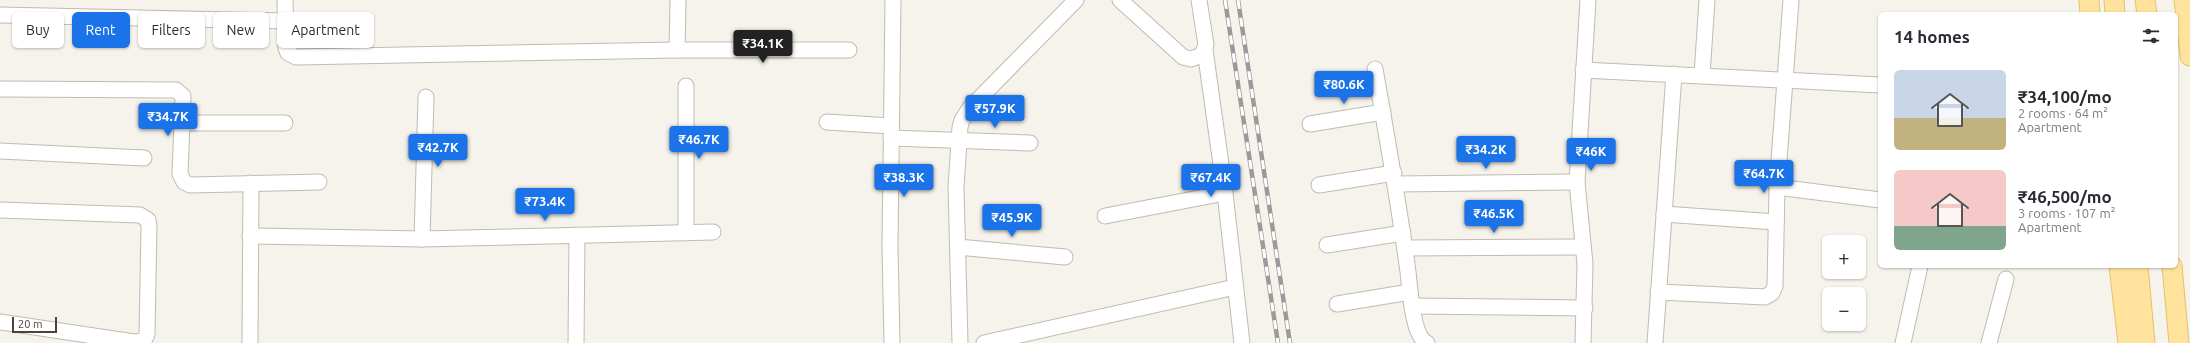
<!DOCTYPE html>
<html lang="en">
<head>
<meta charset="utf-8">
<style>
  body { margin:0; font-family:Ubuntu,sans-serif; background:#f7f7f7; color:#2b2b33; height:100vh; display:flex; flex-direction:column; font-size:15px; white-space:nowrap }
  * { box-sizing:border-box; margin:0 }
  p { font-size:13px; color:#7c7c81 }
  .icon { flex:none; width:22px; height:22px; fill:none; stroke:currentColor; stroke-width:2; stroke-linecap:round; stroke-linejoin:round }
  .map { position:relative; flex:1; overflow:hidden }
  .details { position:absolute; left:1878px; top:12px; width:300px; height:256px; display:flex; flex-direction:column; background:#fff; border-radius:6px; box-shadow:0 1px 3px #0004 }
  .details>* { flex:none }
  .hud { position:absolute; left:12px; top:12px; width:380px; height:36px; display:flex; gap:8px }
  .controls { position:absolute; left:1822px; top:235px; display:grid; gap:8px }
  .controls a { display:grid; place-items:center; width:44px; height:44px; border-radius:6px; background:#fff; box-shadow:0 1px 3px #0004; font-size:20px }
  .scale { position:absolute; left:12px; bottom:10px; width:45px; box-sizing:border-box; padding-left:4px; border:2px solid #4b4439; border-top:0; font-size:11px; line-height:14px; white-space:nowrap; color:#4b4439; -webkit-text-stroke:3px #fff; paint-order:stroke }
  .price { position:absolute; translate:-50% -34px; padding:0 9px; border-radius:4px; background:#1a73e8; color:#fff; font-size:13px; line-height:26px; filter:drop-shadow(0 1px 2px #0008) }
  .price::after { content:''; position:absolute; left:50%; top:24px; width:12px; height:9px; margin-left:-6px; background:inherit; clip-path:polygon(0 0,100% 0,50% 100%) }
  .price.active { background:#222; color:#fff }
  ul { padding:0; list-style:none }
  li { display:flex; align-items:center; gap:12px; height:100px; padding:0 16px }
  li span { display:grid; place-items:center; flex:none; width:112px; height:80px; border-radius:6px; color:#555 }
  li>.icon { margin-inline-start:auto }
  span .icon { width:48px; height:48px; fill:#fffc; stroke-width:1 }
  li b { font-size:17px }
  h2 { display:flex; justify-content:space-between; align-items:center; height:48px; padding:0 16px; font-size:17px }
  .pill { padding:0 14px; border-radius:6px; background:#fff; box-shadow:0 1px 3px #0004; font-size:14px; line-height:36px }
  .pill.active { background:#1a73e8; color:#fff }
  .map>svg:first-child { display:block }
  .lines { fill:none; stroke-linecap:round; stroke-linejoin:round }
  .minor-casing { stroke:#c2bbae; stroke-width:17 }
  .major-casing { stroke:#e6c16a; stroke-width:21 }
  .minor { stroke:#fff; stroke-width:15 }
  .major { stroke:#ffe39c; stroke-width:19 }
  .rail-casing { stroke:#9a9a9a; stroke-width:4.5 }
  .rail { stroke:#fff; stroke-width:3; stroke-dasharray:9; stroke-linecap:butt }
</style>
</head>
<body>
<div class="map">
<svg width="2190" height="343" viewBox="0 0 2190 343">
  <rect width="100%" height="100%" fill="#f6f3ec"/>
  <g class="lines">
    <g class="minor-casing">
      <g id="minor">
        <polyline points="285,0 286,48 288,53 296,57 677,50 849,50"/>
        <polyline points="1120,0 1183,57 1191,59 1202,55 1206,45 1199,0"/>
        <polyline points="0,15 285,21"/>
        <polyline points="677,50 678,0"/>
        <polyline points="1205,50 1225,193 1242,343"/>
        <path d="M 1375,69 C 1387,137 1399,204 1408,272 C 1410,288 1412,336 1427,343"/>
        <polyline points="1583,70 1880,85"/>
        <polyline points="1702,75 1707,0"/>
        <polyline points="686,86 686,233"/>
        <polyline points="0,89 176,90 183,96 180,174 184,182 190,185 319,182"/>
        <polyline points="827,122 891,126"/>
        <polyline points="182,123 285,123"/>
        <polyline points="1310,124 1383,112"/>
        <polyline points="891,138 1030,143"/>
        <polyline points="0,151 144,158"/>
        <polyline points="1396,184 1577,182"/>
        <polyline points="1319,185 1394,173"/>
        <polyline points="1777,187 1880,200"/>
        <polyline points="0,210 140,215 148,220 149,227 147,334 144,341 134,342 0,322"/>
        <polyline points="1664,214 1776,222"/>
        <polyline points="1105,216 1225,193"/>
        <polyline points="250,236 422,239 713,232"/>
        <polyline points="422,239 426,97"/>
        <polyline points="1327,245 1403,233"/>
        <polyline points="958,247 1065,257"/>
        <polyline points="1405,248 1583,247"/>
        <polyline points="1658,292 1765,297 1772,293 1775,286 1777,187 1791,0"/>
        <polyline points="1337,304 1410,292"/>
        <polyline points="1412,306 1585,308"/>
        <polyline points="250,343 251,183"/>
        <polyline points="576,343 577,235"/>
        <polyline points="892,343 890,246 893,0"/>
        <polyline points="960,343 956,187 960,127 962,120 970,108 1076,0"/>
        <polyline points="984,343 1235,287"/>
        <polyline points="1583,343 1585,264 1577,182 1588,0"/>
        <polyline points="1655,343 1674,74"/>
        <polyline points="1903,343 1920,266"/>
        <polyline points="1989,343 2006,279"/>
      </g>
    </g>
    <g class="major-casing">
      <g id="major">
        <polyline points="2089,0 2090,14"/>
        <polyline points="2114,0 2115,14"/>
        <polyline points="2145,0 2147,14"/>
        <polyline points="2184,0 2190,56"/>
        <polyline points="2119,266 2128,343"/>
        <polyline points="2138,266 2145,343"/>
        <polyline points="2172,266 2179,343"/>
      </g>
    </g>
    <use href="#minor" class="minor"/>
    <use href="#major" class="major"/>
    <g class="rail-casing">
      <g id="rail">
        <polyline points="1225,0 1278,343"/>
        <polyline points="1238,0 1290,343"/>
      </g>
    </g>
    <use href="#rail" class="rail"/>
  </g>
</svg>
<div class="controls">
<a>+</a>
<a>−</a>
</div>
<div class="scale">20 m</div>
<b class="price active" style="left:763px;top:64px">₹34.1K</b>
<b class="price" style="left:1344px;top:105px">₹80.6K</b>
<b class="price" style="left:995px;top:129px">₹57.9K</b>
<b class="price" style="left:168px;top:137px">₹34.7K</b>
<b class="price" style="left:699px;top:160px">₹46.7K</b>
<b class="price" style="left:438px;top:168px">₹42.7K</b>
<b class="price" style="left:1486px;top:170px">₹34.2K</b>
<b class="price" style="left:1591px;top:172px">₹46K</b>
<b class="price" style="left:1764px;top:194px">₹64.7K</b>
<b class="price" style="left:904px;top:198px">₹38.3K</b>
<b class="price" style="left:1211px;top:198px">₹67.4K</b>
<b class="price" style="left:545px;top:222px">₹73.4K</b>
<b class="price" style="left:1494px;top:234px">₹46.5K</b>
<b class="price" style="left:1012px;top:238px">₹45.9K</b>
<div class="hud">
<a class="pill">Buy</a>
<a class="pill active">Rent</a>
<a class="pill">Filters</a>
<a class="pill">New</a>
<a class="pill">Apartment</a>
</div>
<section class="details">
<h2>14 homes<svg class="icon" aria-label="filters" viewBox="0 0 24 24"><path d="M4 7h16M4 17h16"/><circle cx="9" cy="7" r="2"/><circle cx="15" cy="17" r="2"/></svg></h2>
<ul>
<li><span style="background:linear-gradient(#c9d6e8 60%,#c2b280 0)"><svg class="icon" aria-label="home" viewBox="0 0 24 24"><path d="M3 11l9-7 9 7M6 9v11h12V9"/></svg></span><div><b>₹34,100/mo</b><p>2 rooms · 64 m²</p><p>Apartment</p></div></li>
<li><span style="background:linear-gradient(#f6c9c9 70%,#7fa58c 0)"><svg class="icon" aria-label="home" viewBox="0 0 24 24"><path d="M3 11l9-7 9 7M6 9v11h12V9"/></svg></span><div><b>₹46,500/mo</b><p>3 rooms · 107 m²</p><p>Apartment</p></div></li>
</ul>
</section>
</div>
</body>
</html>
